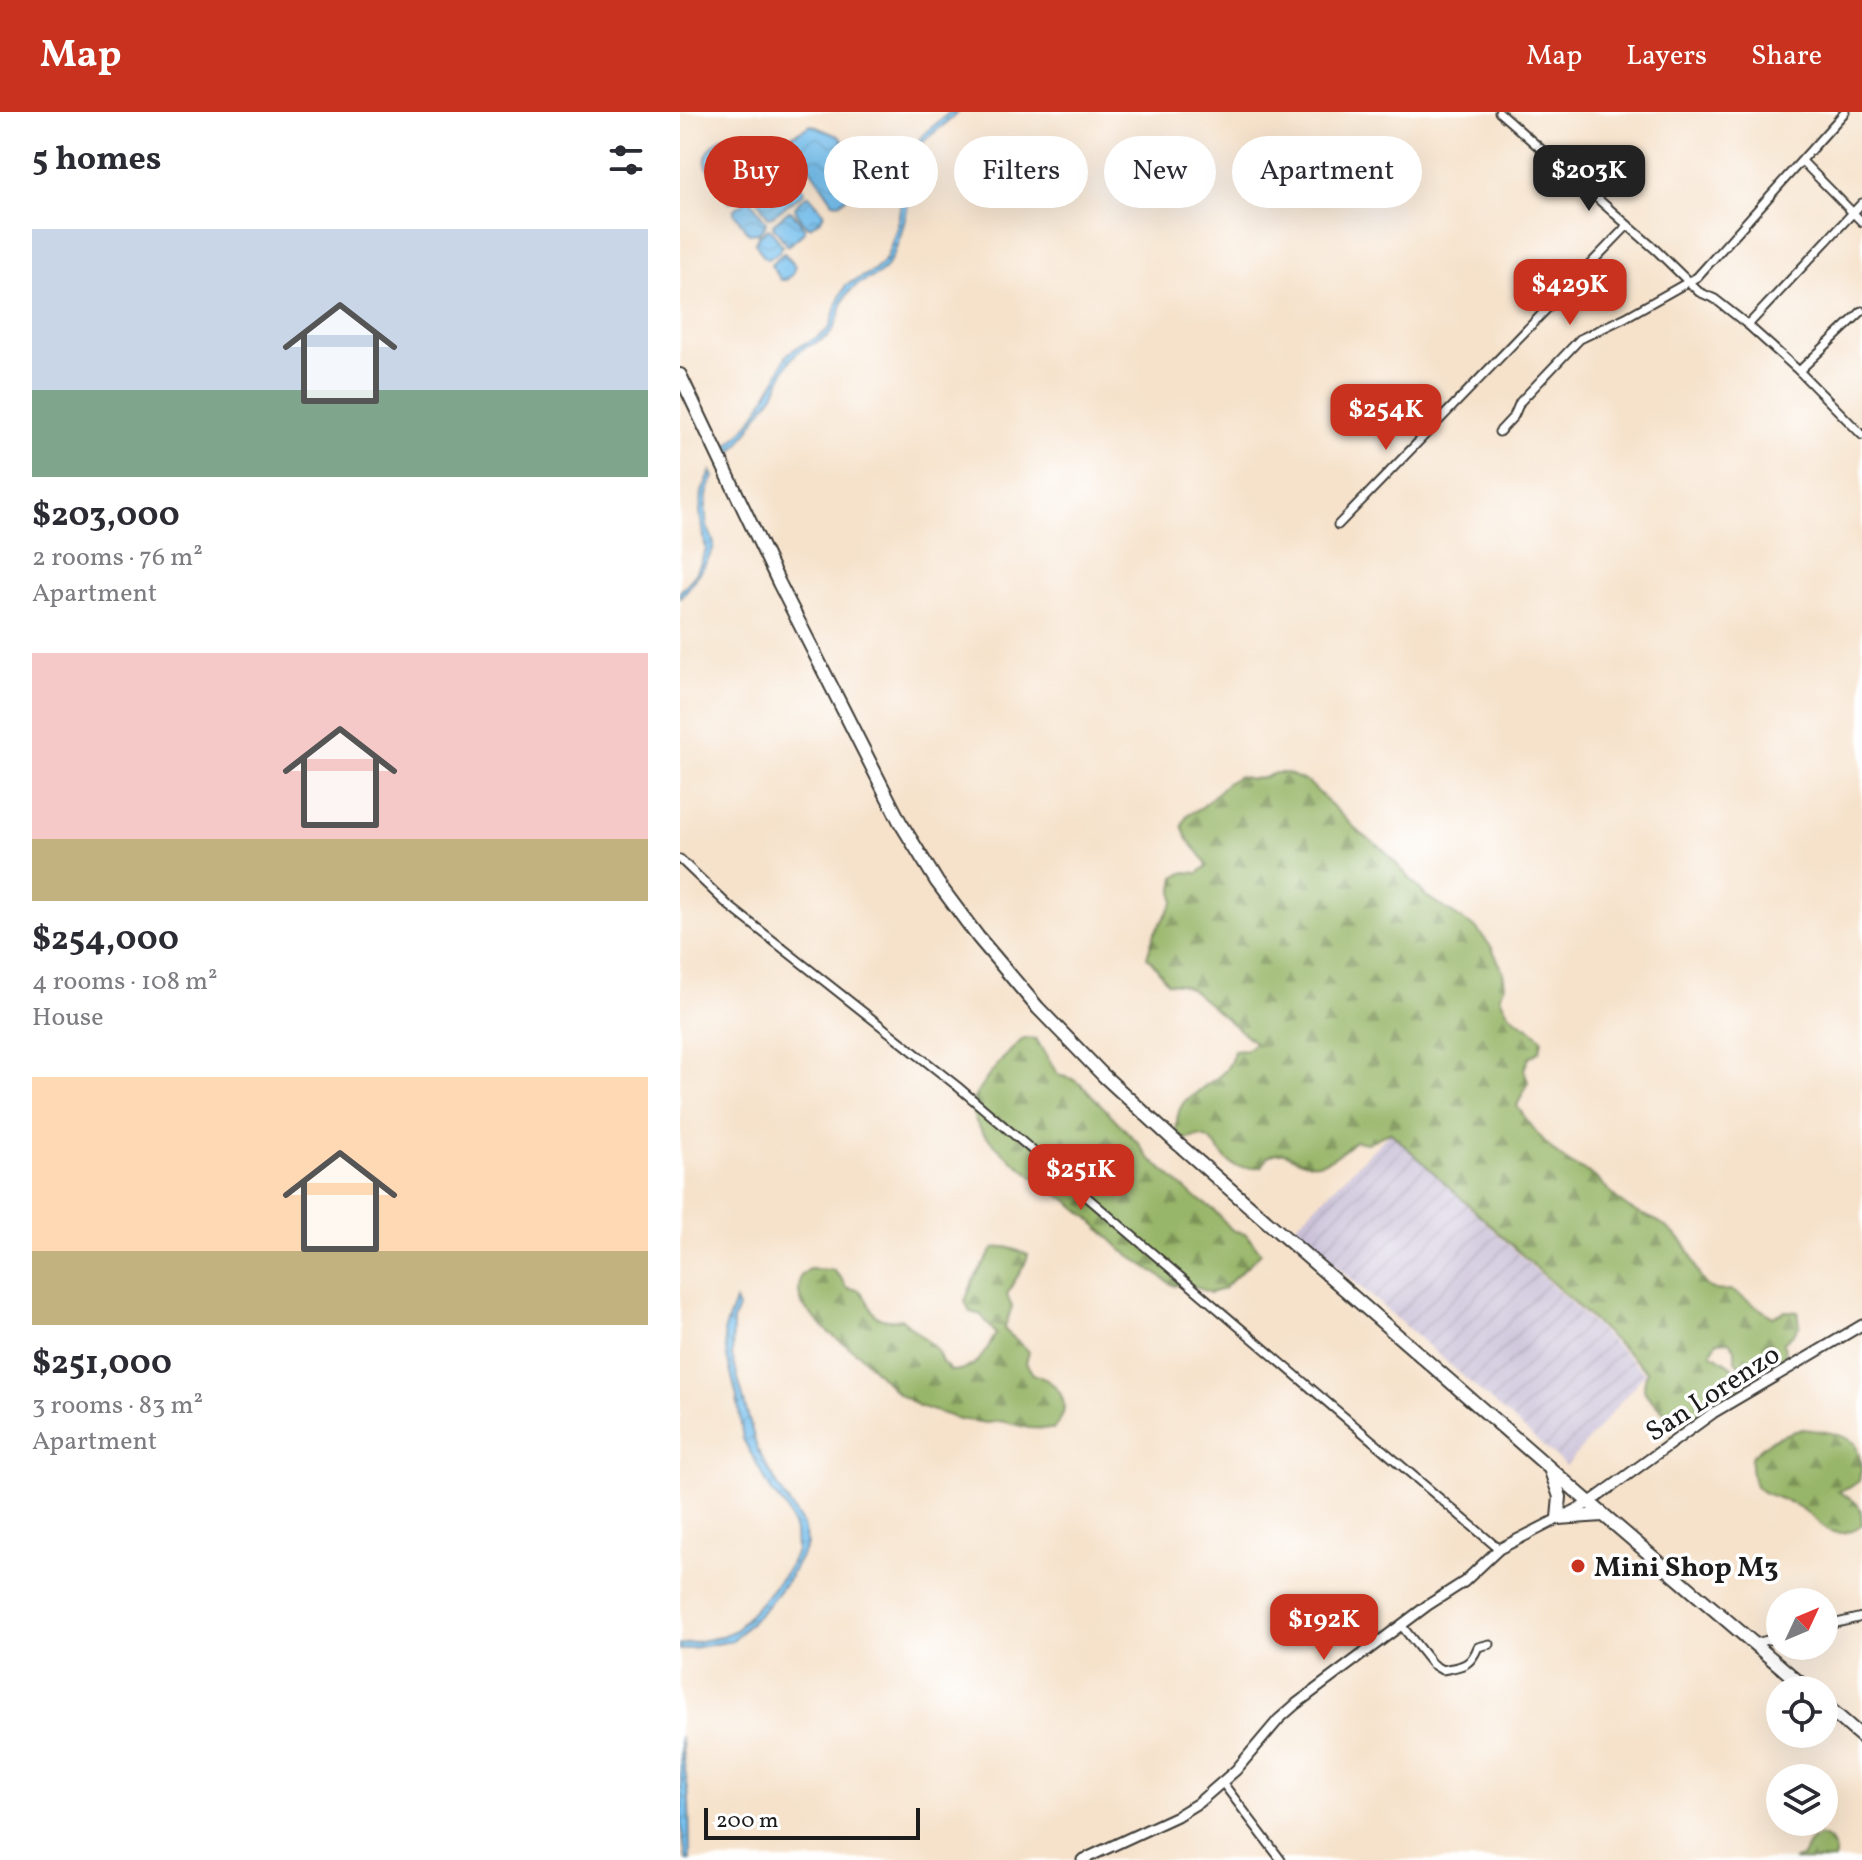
<!DOCTYPE html>
<html lang="en">
<head>
<meta charset="utf-8">
<style>
  body { margin:0; font-family:Vollkorn,serif; background:#f2f2f3; color:#2b2b33; height:100vh; display:flex; flex-direction:column; font-size:30px; white-space:nowrap }
  * { box-sizing:border-box; margin:0 }
  p { font-size:26px; color:#7c7c81 }
  .icon { flex:none; width:44px; height:44px; fill:none; stroke:currentColor; stroke-width:2; stroke-linecap:round; stroke-linejoin:round }
  .map { position:relative; flex:1; overflow:hidden }
  .details { display:flex; flex-direction:column; background:#fff; width:680px }
  .details>* { flex:none }
  .hud { position:absolute; left:24px; top:24px; width:760px; height:72px; display:flex; gap:16px }
  .needle { width:52px; rotate:46deg }
  .tools { position:absolute; left:1086px; top:1476px; display:grid; gap:16px }
  .tools a { display:grid; place-items:center; width:72px; height:72px; border-radius:50%; background:#fff; box-shadow:0 8px 32px #0002; font-size:40px }
  .scale { position:absolute; left:24px; bottom:20px; width:216px; box-sizing:border-box; padding-left:8px; border:4px solid #1c1c1c; border-top:0; font-size:22px; line-height:28px; white-space:nowrap; color:#1c1c1c; -webkit-text-stroke:6px #fff; paint-order:stroke }
  .price { position:absolute; translate:-50% -68px; padding:0 18px; border-radius:16px; background:#c8321e; color:#fff; font-size:26px; line-height:52px; filter:drop-shadow(0 2px 4px #0008) }
  .price::after { content:''; position:absolute; left:50%; top:48px; width:24px; height:18px; margin-left:-12px; background:inherit; clip-path:polygon(0 0,100% 0,50% 100%) }
  .price.on { background:#222; color:#fff }
  ul { padding:0; list-style:none }
  li { display:grid; align-content:center; gap:16px; height:424px; padding:0 32px }
  li span { display:grid; place-items:center; height:248px; border-radius:0px; color:#555 }
  li>.icon { margin-inline-start:auto }
  span .icon { width:144px; height:144px; fill:#fffc; stroke-width:1 }
  li b { font-size:34px }
  h2 { display:flex; justify-content:space-between; align-items:center; height:96px; padding:0 32px; font-size:34px }
  .tag { padding:0 28px; border-radius:36px; background:#fff; box-shadow:0 8px 32px #0002; font-size:28px; line-height:72px }
  .tag.on { background:#c8321e; color:#fff }
  header { display:flex; align-items:center; gap:48px; box-sizing:border-box; height:112px; padding:0 40px; background:#c8321e; color:#fff }
  header strong { font-size:38px }
  nav { display:flex; gap:44px; margin-inline-start:auto; font-size:28px }
  main { display:flex; flex:1; min-height:0 }
  .map>svg:first-child { display:block }
  .industrial { fill:url(#industrial-furrows) }
  .forest { fill:url(#forest-firs); stroke:#5a6942; stroke-width:2 }
  .water { fill:url(#water-waves); stroke:#486e85; stroke-width:2 }
  .lines { fill:none; stroke-linecap:round; stroke-linejoin:round }
  .street-casing { stroke:#3d3a36; stroke-width:11 }
  .secondary-casing { stroke:#3d3a36; stroke-width:13 }
  .highway-casing { stroke:#3d3a36; stroke-width:16 }
  .street { stroke:#fff; stroke-width:7 }
  .secondary { stroke:#fff; stroke-width:9 }
  .highway { stroke:#fff; stroke-width:12 }
  .poi-dot { fill:#c8321e; stroke:#fff; stroke-width:3 }
  .labels { text-anchor:middle; stroke-width:7; stroke-linejoin:round; paint-order:stroke }
  .street-label { font-size:28px; fill:#1c1c1c; stroke:#fff }
  .poi-label { font-size:28px; font-weight:bold; fill:#1c1c1c; stroke:#fff; text-anchor:start }
</style>
</head>
<body>
<header>
<strong>Map</strong>
<nav><a>Map</a><a>Layers</a><a>Share</a></nav>
</header>
<main>
<section class="details">
<h2>5 homes<svg class="icon" aria-label="filters" viewBox="0 0 24 24"><path d="M4 7h16M4 17h16"/><circle cx="9" cy="7" r="2"/><circle cx="15" cy="17" r="2"/></svg></h2>
<ul>
<li><span style="background:linear-gradient(#c9d6e8 65%,#7fa58c 0)"><svg class="icon" aria-label="home" viewBox="0 0 24 24"><path d="M3 11l9-7 9 7M6 9v11h12V9"/></svg></span><div><b>$203,000</b><p>2 rooms · 76 m²</p><p>Apartment</p></div></li>
<li><span style="background:linear-gradient(#f6c9c9 75%,#c2b280 0)"><svg class="icon" aria-label="home" viewBox="0 0 24 24"><path d="M3 11l9-7 9 7M6 9v11h12V9"/></svg></span><div><b>$254,000</b><p>4 rooms · 108 m²</p><p>House</p></div></li>
<li><span style="background:linear-gradient(#ffd9b3 70%,#c2b280 0)"><svg class="icon" aria-label="home" viewBox="0 0 24 24"><path d="M3 11l9-7 9 7M6 9v11h12V9"/></svg></span><div><b>$251,000</b><p>3 rooms · 83 m²</p><p>Apartment</p></div></li>
</ul>
</section>
<div class="map">
<svg width="1182" height="1748" viewBox="0 0 1182 1748">
  <defs>
    <pattern id="industrial-furrows" width="10" height="10" patternUnits="userSpaceOnUse" patternTransform="scale(2)"><rect width="10" height="10" fill="#c9bfd7"/><path d="M-1 1l2-2M0 10L10 0M9 11l2-2" fill="none" stroke="#aca4b8"/></pattern>
    <pattern id="forest-firs" width="22" height="20" patternUnits="userSpaceOnUse" patternTransform="scale(2)"><rect width="22" height="20" fill="#98b669"/><path d="M5 1l3.5 6h-7zM16 11l3.5 6h-7z" fill="#7b9356"/></pattern>
    <pattern id="water-waves" width="16" height="10" patternUnits="userSpaceOnUse" patternTransform="scale(2)"><rect width="16" height="10" fill="#75bfee"/><path d="M0 5q4-4 8 0t8 0" fill="none" stroke="#65a4cc"/></pattern>
  </defs>
  <rect width="100%" height="100%" fill="#fff"/>
  <filter id="ink" filterUnits="userSpaceOnUse"><feTurbulence type="fractalNoise" baseFrequency=".0125" numOctaves="2"/><feDisplacementMap in="SourceGraphic" scale="16" xChannelSelector="R" yChannelSelector="G"/><feConvolveMatrix kernelMatrix="1 2 1 2 8 2 1 2 1" color-interpolation-filters="sRGB"/></filter>
  <filter id="wash" filterUnits="userSpaceOnUse"><feTurbulence type="fractalNoise" baseFrequency=".006" numOctaves="4" result="noise"/><feDisplacementMap in="SourceGraphic" scale="32" xChannelSelector="R" yChannelSelector="G"/><feGaussianBlur stdDeviation="1.8" result="paint"/><feColorMatrix in="noise" values="0 0 0 0 0 0 0 0 0 0 0 0 0 0 0 0 0 1.4 0 .05"/><feComposite in="paint" operator="in"/></filter>
  <g filter="url(#wash)">
    <rect width="100%" height="100%" fill="#f6e2cb"/>
    <polygon class="industrial" points="710,1021 965,1261 886,1354 613,1116"/>
    <g class="forest">
      <path d="M 595,661 L 607,661 L 629,671 L 681,722 L 702,736 L 746,784 L 797,817 L 812,836 L 823,859 L 825,873 L 820,884 C 828,910 846,909 862,927 L 860,939 L 849,946 L 844,957 L 848,970 L 837,994 C 850,1013 870,1040 891,1052 C 898,1056 906,1059 912,1063 C 926,1073 935,1088 949,1096 C 959,1103 972,1105 982,1112 C 988,1116 995,1123 1001,1128 C 1020,1145 1012,1185 1051,1178 L 1093,1205 L 1105,1199 L 1118,1200 L 1120,1213 L 1113,1222 L 1104,1230 L 1105,1242 L 1099,1251 L 1086,1252 L 1076,1260 L 1064,1258 L 1055,1249 L 1055,1237 L 1049,1229 L 1037,1230 L 1031,1241 L 1051,1254 L 1060,1264 L 1059,1277 L 1051,1286 L 1029,1295 L 1015,1308 L 999,1312 C 989,1307 986,1301 978,1294 C 963,1280 961,1281 967,1259 L 710,1020 L 687,1031 L 675,1029 C 660,1042 645,1056 624,1050 C 606,1045 611,1036 588,1044 L 582,1055 C 574,1055 564,1057 556,1054 C 541,1049 538,1027 521,1025 C 511,1024 508,1030 496,1025 C 497,1014 496,1002 502,993 C 505,987 511,985 516,981 C 534,965 548,965 554,939 L 566,938 L 575,931 L 511,877 L 500,872 L 488,871 C 480,862 476,852 467,845 L 474,822 L 494,790 L 493,778 L 495,765 L 505,760 L 518,761 L 527,754 C 520,736 508,736 502,713 L 508,702 L 520,697 L 547,671 L 559,664 L 571,667 L 583,666 Z"/>
      <path d="M 344,926 L 356,927 L 378,963 L 392,967 L 403,974 L 459,1032 L 467,1044 L 512,1083 L 534,1098 L 552,1118 L 566,1122 L 581,1141 L 543,1177 L 530,1181 L 506,1171 L 494,1174 L 442,1138 L 410,1107 L 387,1088 L 373,1080 L 323,1041 L 304,1022 L 296,1010 L 290,994 C 303,967 322,946 344,926 Z"/>
      <path d="M 326,1135 L 348,1142 C 345,1159 333,1167 327,1183 L 332,1195 L 324,1217 C 332,1226 342,1230 349,1240 L 346,1251 L 353,1262 C 379,1270 396,1294 373,1317 L 349,1316 L 321,1309 L 307,1311 L 279,1307 L 239,1294 L 217,1281 L 180,1243 L 149,1221 L 123,1194 L 119,1182 L 120,1165 L 129,1157 L 153,1158 L 161,1166 L 167,1176 L 179,1178 C 197,1196 186,1212 222,1207 L 257,1238 L 262,1250 L 271,1259 C 298,1258 303,1243 316,1222 L 301,1203 L 290,1200 L 285,1189 L 294,1167 L 314,1136 Z"/>
      <path d="M 1123,1317 C 1142,1319 1158,1320 1175,1331 L 1182,1353 L 1179,1369 L 1169,1376 L 1158,1379 C 1177,1391 1182,1390 1182,1413 C 1148,1434 1144,1409 1117,1394 C 1089,1378 1069,1388 1071,1345 C 1090,1327 1097,1324 1123,1317 Z"/>
      <polygon points="1139,1724 1150,1729 1155,1740 1155,1748 1113,1748 1123,1744 1129,1732"/>
    </g>
    <g class="water">
      <path d="M 270,0 L 278,0 C 266,14 247,22 237,37 C 231,46 234,56 232,67 C 228,94 223,125 210,149 C 200,168 184,165 171,178 C 159,189 161,209 150,222 C 142,231 127,232 118,240 C 105,251 101,268 94,282 C 90,289 84,295 79,302 C 70,316 62,330 51,342 L 47,333 C 68,320 87,283 99,261 C 102,255 103,248 107,243 C 119,230 139,229 150,215 L 157,191 L 166,173 L 194,159 L 206,147 L 217,116 L 225,65 L 225,48 L 227,43 L 244,22 Z"/>
      <polygon points="131,13 158,24 172,37 171,46 177,71 168,84 160,91 153,90 109,25"/>
      <path d="M 47,23 L 52,23 L 66,38 L 65,41 C 56,50 43,62 30,60 C 18,45 34,30 47,23 Z"/>
      <polygon points="88,34 95,35 108,53 108,55 74,79 69,79 56,60 56,56"/>
      <path d="M 49,60 L 52,61 L 65,82 C 60,87 54,92 47,89 L 37,69 Z"/>
      <polygon points="110,63 125,79 123,82 91,105 88,105 76,85"/>
      <path d="M 129,83 L 144,101 L 141,107 L 130,115 C 123,113 117,103 115,96 L 120,89 Z"/>
      <polygon points="68,88 71,88 86,111 84,116 78,121 69,122 54,101 54,97"/>
      <polygon points="109,99 112,100 125,117 123,121 108,134 93,114 94,111"/>
      <polygon points="89,117 92,119 102,134 99,140 88,147 84,145 75,131 78,124"/>
      <polygon points="104,141 115,154 113,162 106,168 101,168 91,153 93,150"/>
      <path d="M 31,359 L 34,365 C 26,379 24,397 27,414 C 29,420 33,426 34,432 C 34,442 8,478 0,486 L 0,480 L 16,462 L 26,438 L 20,400 L 22,380 Z"/>
      <polygon points="55,1189 58,1196 53,1209 52,1244 77,1337 101,1379 123,1413 127,1433 109,1466 86,1495 52,1529 0,1538 0,1533 40,1525 56,1518 89,1481 108,1457 116,1439 115,1419 106,1396 92,1380 63,1327 57,1285 47,1245 44,1220"/>
      <polygon points="0,1624 9,1686 10,1748 6,1748 2,1717"/>
    </g>
  </g>
  <g filter="url(#ink)">
    <g class="lines">
      <g class="street-casing">
        <g id="street">
          <polyline points="819,0 976,138 1019,180 1035,187 1068,213 1119,259 1182,323"/>
          <polyline points="1122,49 1182,110"/>
          <polyline points="1068,213 1182,91"/>
          <polyline points="1119,259 1182,199"/>
          <polyline points="819,320 834,304 840,290 900,227 946,205 1017,165 1165,0"/>
          <polyline points="658,413 947,114"/>
          <polyline points="0,747 48,793 277,974 819,1437"/>
          <path d="M 721,1513 L 752,1552 L 762,1558 C 782,1554 790,1555 798,1535 L 810,1532"/>
          <polyline points="1144,1514 1182,1505"/>
          <polyline points="1075,1531 1100,1525"/>
          <polyline points="542,1670 601,1748"/>
        </g>
      </g>
      <g class="secondary-casing">
        <polyline id="secondary" points="402,1748 497,1704 518,1691 556,1658 599,1607 616,1592 748,1493 784,1470 819,1437 909,1391 1033,1301 1182,1213"/>
      </g>
      <g class="highway-casing">
        <g id="highway">
          <polyline points="0,263 99,471 220,710 257,770 298,825 358,896 424,964 497,1031 904,1386 1128,1578"/>
          <polyline points="871,1359 880,1385 878,1406 923,1403"/>
          <polyline points="1144,1592 1182,1625"/>
        </g>
      </g>
      <use href="#street" class="street"/>
      <use href="#secondary" class="secondary"/>
      <use href="#highway" class="highway"/>
    </g>
  </g>
  <circle class="poi-dot" cx="898" cy="1454" r="8"/>
  <g class="labels">
    <g class="street-label">
      <text transform="translate(1032 1280) rotate(-33)" y="10">San Lorenzo</text>
    </g>
    <g class="poi-label">
      <text x="914" y="1464">Mini Shop M3</text>
    </g>
  </g>
</svg>
<div class="tools">
<a><svg class="needle" viewBox="-14 -14 28 28"><path d="M0-13l5 13h-10z" fill="#e53935"/><path d="M0 13l5-13h-10z" fill="#7c7c81"/></svg></a>
<a><svg class="icon" aria-label="locate" viewBox="0 0 24 24"><circle cx="12" cy="12" r="6"/><path d="M12 2v4M12 18v4M2 12h4M18 12h4"/></svg></a>
<a><svg class="icon" aria-label="layers" viewBox="0 0 24 24"><path d="M12 4l9 5-9 5-9-5zM3 14l9 5 9-5"/></svg></a>
</div>
<div class="scale">200 m</div>
<b class="price on" style="left:909px;top:101px">$203K</b>
<b class="price" style="left:890px;top:215px">$429K</b>
<b class="price" style="left:706px;top:340px">$254K</b>
<b class="price" style="left:401px;top:1100px">$251K</b>
<b class="price" style="left:644px;top:1550px">$192K</b>
<div class="hud">
<a class="tag on">Buy</a>
<a class="tag">Rent</a>
<a class="tag">Filters</a>
<a class="tag">New</a>
<a class="tag">Apartment</a>
</div>
</div>
</main>
</body>
</html>
